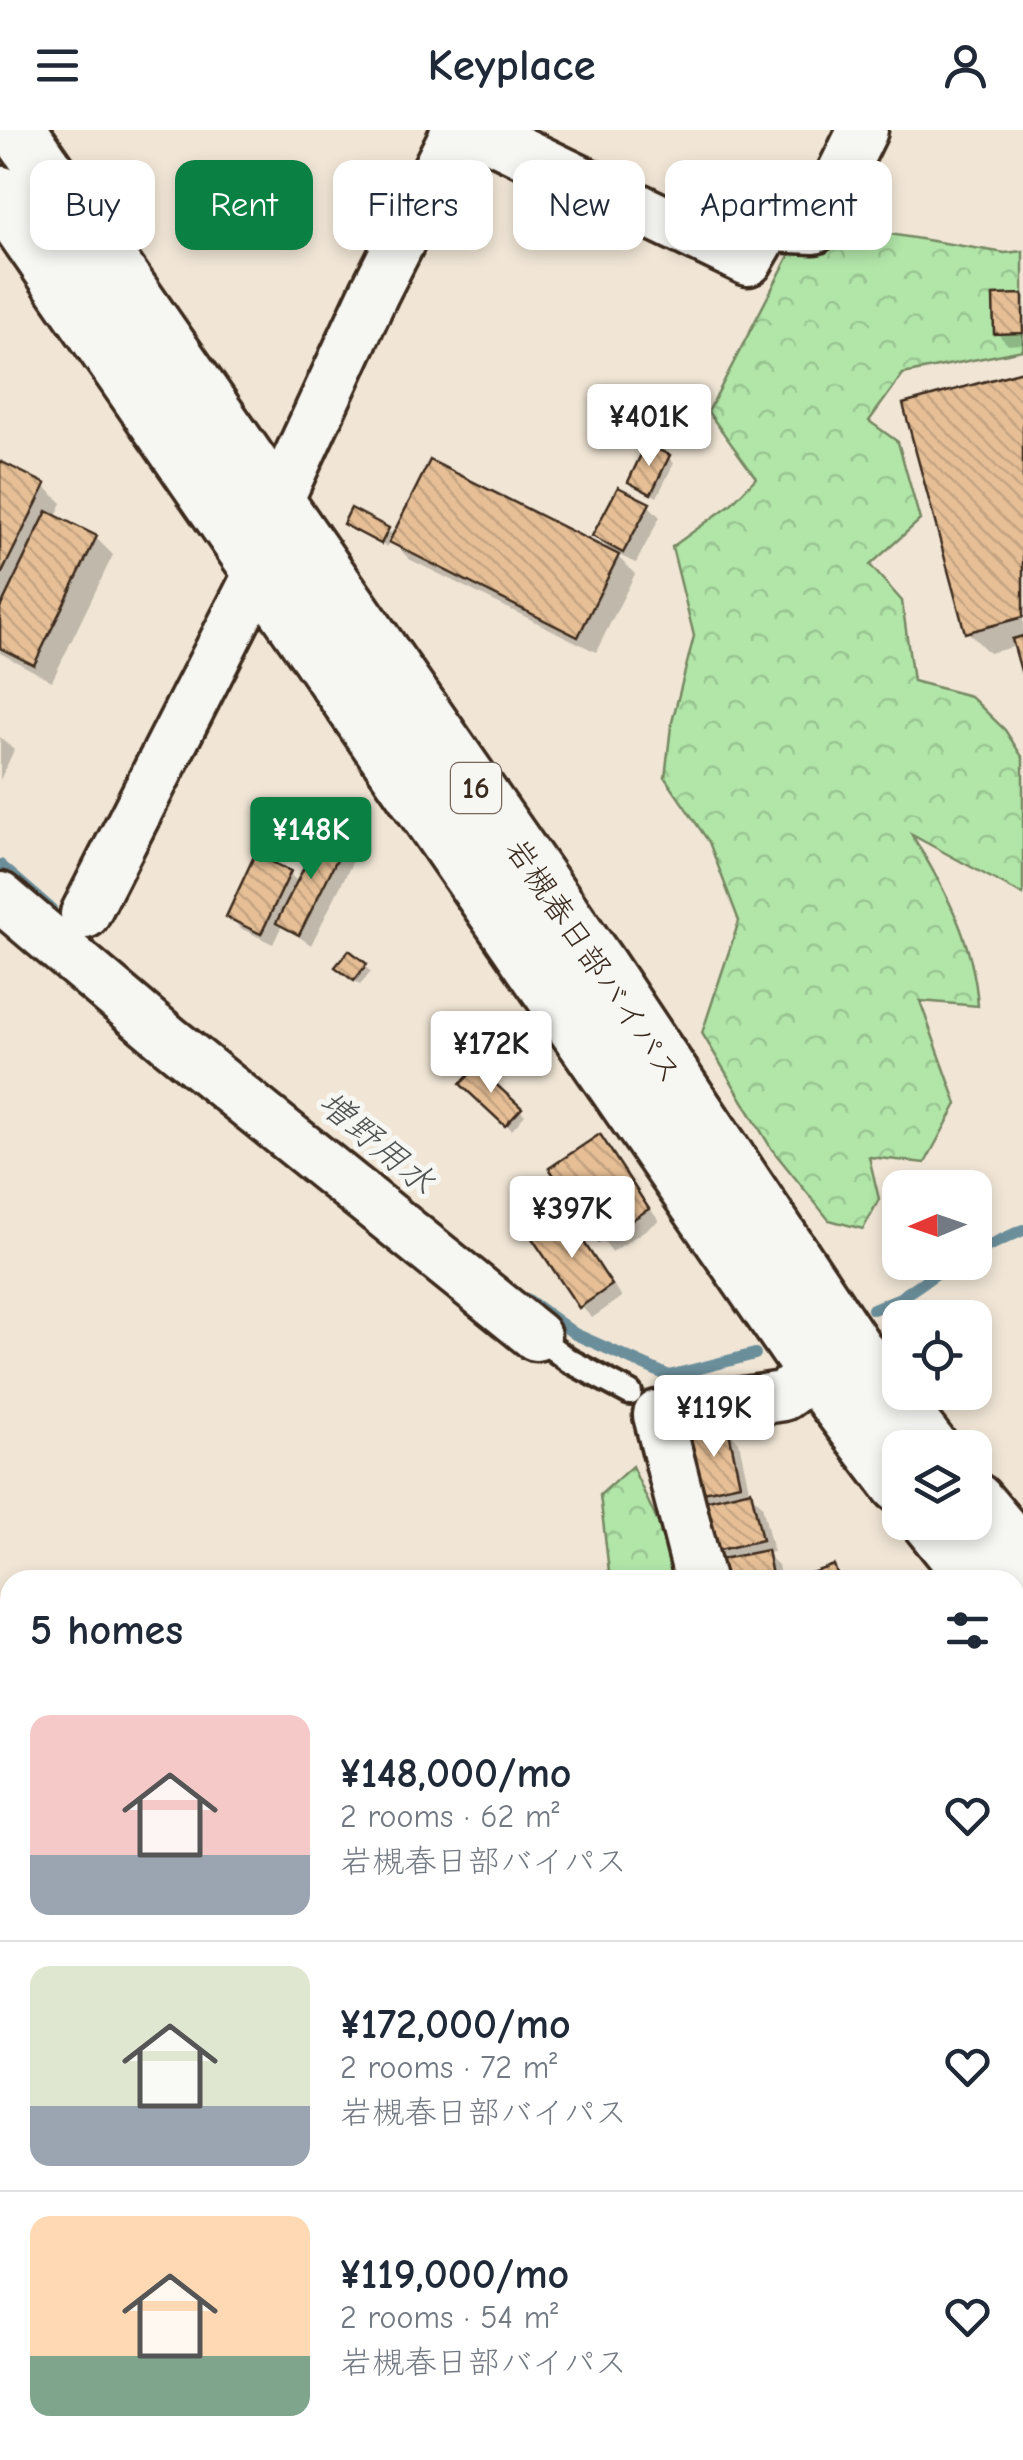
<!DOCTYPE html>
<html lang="en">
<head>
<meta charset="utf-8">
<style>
  body { margin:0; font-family:"Comic Neue","Klee One",sans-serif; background:#f2f2f3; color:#1f2937; height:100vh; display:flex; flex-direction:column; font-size:38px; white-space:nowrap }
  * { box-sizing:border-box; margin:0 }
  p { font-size:32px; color:#747a83 }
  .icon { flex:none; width:55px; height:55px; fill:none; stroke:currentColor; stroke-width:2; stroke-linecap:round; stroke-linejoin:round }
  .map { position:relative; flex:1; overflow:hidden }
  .details { position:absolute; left:0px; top:1440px; width:1025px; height:890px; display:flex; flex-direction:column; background:#fff; border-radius:30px 30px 0 0; box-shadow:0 5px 15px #0003 }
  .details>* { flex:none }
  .top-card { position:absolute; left:30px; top:30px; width:965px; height:90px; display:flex; gap:20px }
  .needle { width:65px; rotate:268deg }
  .buttons { position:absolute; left:882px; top:1040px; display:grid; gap:20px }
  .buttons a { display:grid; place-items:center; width:110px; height:110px; border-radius:20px; background:#fff; box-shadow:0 5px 15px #0003; font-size:50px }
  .price { position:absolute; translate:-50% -85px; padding:0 22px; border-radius:10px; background:#fff; color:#222; font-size:32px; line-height:65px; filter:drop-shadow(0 2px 5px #0008) }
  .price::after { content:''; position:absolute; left:50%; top:60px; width:30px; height:22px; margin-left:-15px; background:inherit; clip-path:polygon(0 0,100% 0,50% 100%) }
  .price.current { background:#0b8043; color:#fff }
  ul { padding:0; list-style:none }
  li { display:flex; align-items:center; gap:30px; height:250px; padding:0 30px }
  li+li { border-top:2px solid #e0e1e3 }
  li span { display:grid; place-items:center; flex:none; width:280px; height:200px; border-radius:20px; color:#555 }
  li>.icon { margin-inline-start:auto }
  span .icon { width:120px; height:120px; fill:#fffc; stroke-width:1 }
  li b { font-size:42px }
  h2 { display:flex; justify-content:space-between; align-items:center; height:120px; padding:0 30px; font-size:42px }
  .tag { padding:0 35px; border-radius:20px; background:#fff; box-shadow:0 5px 15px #0003; font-size:35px; line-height:90px }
  .tag.current { background:#0b8043; color:#fff }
  header { display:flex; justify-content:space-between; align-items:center; height:130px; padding:0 30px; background:#fff; font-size:45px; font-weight:600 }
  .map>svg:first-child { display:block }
  .forest { fill:url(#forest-crowns); stroke:#768863; stroke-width:2.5 }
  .shadow { fill:#0003 }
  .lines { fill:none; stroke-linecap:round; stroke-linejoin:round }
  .stream { stroke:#6b8e9a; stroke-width:12 }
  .building { fill:url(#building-back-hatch); stroke:#3b2a1e; stroke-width:2.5 }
  .service-casing { stroke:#3b2a1e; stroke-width:30 }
  .minor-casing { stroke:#3b2a1e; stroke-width:55 }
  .trunk-casing { stroke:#3b2a1e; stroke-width:62 }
  .service { stroke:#f6f6f2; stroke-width:22 }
  .minor { stroke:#f6f6f2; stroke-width:48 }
  .trunk { stroke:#f6f6f2; stroke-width:55 }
  .labels { text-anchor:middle; stroke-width:10; stroke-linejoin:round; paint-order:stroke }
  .shield { fill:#f6f6f2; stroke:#73675e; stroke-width:2.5 }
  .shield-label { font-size:30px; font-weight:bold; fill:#3b2a1e }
  .street-label { font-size:32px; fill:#3b2a1e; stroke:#f6f6f2 }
  .water-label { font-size:35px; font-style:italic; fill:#4f5452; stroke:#f6f6f2 }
</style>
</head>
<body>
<header><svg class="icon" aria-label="menu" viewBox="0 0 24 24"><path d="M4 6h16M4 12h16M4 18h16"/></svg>Keyplace<svg class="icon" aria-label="person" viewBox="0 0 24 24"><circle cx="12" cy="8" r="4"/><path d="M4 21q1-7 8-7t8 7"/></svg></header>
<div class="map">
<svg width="1023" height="2330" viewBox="0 0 1023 2330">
  <defs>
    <pattern id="forest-crowns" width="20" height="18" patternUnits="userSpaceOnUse" patternTransform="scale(2.5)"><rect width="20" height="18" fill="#b1e6a8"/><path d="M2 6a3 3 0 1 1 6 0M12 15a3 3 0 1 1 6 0" fill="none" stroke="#99c590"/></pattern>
    <pattern id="building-back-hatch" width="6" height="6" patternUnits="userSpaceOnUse" patternTransform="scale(2.5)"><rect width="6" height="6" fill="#e6bf96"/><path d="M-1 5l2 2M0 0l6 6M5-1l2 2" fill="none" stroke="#c6a481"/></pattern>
  </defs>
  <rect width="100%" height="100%" fill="#f1e6d6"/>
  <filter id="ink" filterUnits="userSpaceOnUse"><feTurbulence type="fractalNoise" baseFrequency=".01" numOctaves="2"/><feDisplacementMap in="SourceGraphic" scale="20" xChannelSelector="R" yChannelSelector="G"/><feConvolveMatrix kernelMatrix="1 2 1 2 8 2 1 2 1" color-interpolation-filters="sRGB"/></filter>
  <g filter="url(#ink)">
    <g class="forest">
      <path d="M 835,95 L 1005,123 L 1023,121 L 1023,220 L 903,244 L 869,291 L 898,312 L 920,390 L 870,435 L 902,471 L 913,551 L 970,566 L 1005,600 L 1023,628 L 1023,765 L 912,705 C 945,759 974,812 978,876 L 920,871 L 957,974 L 925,1033 L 869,1027 L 879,1069 L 863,1099 L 829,1090 L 771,1018 L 702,903 L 739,791 L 709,712 L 665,648 L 671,596 L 694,506 L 672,417 L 730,375 L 756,348 L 708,282 L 793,118 Z"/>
      <polygon points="632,1336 659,1395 675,1450 610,1450 600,1365"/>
      <polygon points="0,1662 10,1664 10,1801 0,1801"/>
    </g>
    <g class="shadow">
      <polygon points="1023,166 1023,214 1008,215 997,203"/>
      <polygon points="1023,244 1023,539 1017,516 989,523 967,501"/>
      <polygon points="668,327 674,333 657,367 631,352"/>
      <polygon points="0,334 44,356 62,373 55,388 96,408 113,425 52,551 0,523"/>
      <polygon points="648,375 660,387 636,433 614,423 635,444 596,522 409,429 391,410 387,417 346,394 388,400 394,407 612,423 595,406"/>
      <polygon points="0,607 14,620 0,650"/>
      <polygon points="345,713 356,725 311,815 282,795 273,814 240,798 229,786 289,743 299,753"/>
      <polygon points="350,823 371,842 360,855 344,842"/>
      <polygon points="477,940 525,985 512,1000 464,954"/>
      <polygon points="599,1008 659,1091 612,1122 553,1039"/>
      <polygon points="566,1089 622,1167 592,1188 581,1176"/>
      <polygon points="728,1300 739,1312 750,1364 762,1375 773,1422 766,1423 778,1435 781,1450 708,1450 725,1431 714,1420 711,1372 701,1362"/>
      <polygon points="1023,1657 1023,1756 1021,1757 1015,1751 1015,1658"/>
    </g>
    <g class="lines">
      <g class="stream">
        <polyline points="0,735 51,779"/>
        <polyline points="975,1122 1023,1100"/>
        <polyline points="527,1169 575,1204 669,1246 755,1224"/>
        <polyline points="873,1179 900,1168 953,1132"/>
      </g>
    </g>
    <g class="building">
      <polygon points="1023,164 1023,203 994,204 993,165"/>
      <polygon points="1023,241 1023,487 965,503 903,274"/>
      <polygon points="646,314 670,325 651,364 628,352"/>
      <polygon points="430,330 619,425 578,507 389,412"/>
      <polygon points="0,331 46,354 0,447"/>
      <polygon points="618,357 650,373 623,423 592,406"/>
      <polygon points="351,378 389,398 381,414 343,394"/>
      <polygon points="47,381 97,406 34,535 0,518 0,478"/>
      <polygon points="1023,506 1023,548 1012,509"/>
      <polygon points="323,700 346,711 299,805 276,793"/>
      <polygon points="255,724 291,741 261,804 226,787"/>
      <polygon points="349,820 367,834 354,851 335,837"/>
      <polygon points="477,937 522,978 505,996 460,954"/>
      <polygon points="600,1004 649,1079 598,1112 549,1038"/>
      <polygon points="566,1085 612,1155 579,1178 532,1108"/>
      <polygon points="728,1297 740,1354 699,1363 687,1306"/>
      <polygon points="751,1360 762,1410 711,1422 700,1372"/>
      <polygon points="767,1420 773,1450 705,1450 702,1433"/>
      <polygon points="834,1435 839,1450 791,1450"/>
      <polygon points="1023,1654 1023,1744 1015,1745 1015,1655"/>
      <polygon points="1023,1765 1023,1869 1015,1797 1015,1766"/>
    </g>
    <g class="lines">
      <g class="service-casing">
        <polyline id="service" points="536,1206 568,1230 630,1263"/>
      </g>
      <g class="minor-casing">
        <g id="minor">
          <polyline points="476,0 748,131 768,97 814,99 863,0"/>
          <polyline points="0,767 170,911 536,1206"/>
          <polyline points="85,784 261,439 278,371 375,161 457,0"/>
          <polyline points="700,1450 658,1285 783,1266 815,1243"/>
          <polyline points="0,1836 10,1835"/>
          <polyline points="1015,1968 1023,1975"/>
          <polyline points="1015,2024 1023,2082"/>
          <polyline points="473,2320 474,2330"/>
          <polyline points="742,2320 744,2330"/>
        </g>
      </g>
      <g class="trunk-casing">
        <g id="trunk">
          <polyline points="18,0 599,837 862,1231 930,1318"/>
          <polyline points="0,64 815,1243 900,1355"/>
          <polyline points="975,1371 1023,1428"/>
          <polyline points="930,1392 977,1450"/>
          <polyline points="1015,1493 1023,1501"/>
        </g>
      </g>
      <use href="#service" class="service"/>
      <use href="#minor" class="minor"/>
      <use href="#trunk" class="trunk"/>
    </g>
  </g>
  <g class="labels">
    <rect class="shield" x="451" y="633" width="50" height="50" rx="8"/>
    <g class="shield-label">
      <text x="476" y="668">16</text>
    </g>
    <g class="street-label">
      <text transform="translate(594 831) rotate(56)" y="11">岩槻春日部バイパス</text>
    </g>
    <g class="water-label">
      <text transform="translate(377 1012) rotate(40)" y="12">増野用水</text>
    </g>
  </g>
</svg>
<div class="buttons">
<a><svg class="needle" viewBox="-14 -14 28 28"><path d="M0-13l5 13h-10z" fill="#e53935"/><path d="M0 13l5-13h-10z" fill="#747a83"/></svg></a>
<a><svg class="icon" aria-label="locate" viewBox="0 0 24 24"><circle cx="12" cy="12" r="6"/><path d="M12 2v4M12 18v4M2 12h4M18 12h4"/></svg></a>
<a><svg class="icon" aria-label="layers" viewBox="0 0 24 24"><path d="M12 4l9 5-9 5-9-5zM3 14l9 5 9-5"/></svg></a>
</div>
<b class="price" style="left:649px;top:339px">¥401K</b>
<b class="price current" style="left:311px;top:752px">¥148K</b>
<b class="price" style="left:491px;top:966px">¥172K</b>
<b class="price" style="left:572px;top:1131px">¥397K</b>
<b class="price" style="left:714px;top:1330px">¥119K</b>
<div class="top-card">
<a class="tag">Buy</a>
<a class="tag current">Rent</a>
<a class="tag">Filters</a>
<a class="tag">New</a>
<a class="tag">Apartment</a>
</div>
<section class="details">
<h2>5 homes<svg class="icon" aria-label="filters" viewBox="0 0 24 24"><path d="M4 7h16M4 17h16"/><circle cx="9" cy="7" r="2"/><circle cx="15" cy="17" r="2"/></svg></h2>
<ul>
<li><span style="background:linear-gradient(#f6c9c9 70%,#9aa5b1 0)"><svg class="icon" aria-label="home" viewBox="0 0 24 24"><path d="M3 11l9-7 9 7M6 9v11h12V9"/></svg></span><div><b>¥148,000/mo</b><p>2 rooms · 62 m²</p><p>岩槻春日部バイパス</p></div><svg class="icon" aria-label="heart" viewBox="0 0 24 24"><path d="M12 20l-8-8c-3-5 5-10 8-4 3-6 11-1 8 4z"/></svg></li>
<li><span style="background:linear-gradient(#dfe7d0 70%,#9aa5b1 0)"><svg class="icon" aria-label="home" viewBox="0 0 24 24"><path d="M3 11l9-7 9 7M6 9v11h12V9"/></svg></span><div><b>¥172,000/mo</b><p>2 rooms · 72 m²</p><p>岩槻春日部バイパス</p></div><svg class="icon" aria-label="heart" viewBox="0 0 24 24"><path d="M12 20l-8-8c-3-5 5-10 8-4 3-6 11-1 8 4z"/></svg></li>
<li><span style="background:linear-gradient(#ffd9b3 70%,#7fa58c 0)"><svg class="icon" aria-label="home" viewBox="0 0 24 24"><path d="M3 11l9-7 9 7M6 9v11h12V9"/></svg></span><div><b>¥119,000/mo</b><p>2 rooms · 54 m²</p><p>岩槻春日部バイパス</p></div><svg class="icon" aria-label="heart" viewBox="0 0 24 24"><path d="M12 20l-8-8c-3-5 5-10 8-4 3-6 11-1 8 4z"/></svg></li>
</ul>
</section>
</div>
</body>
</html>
